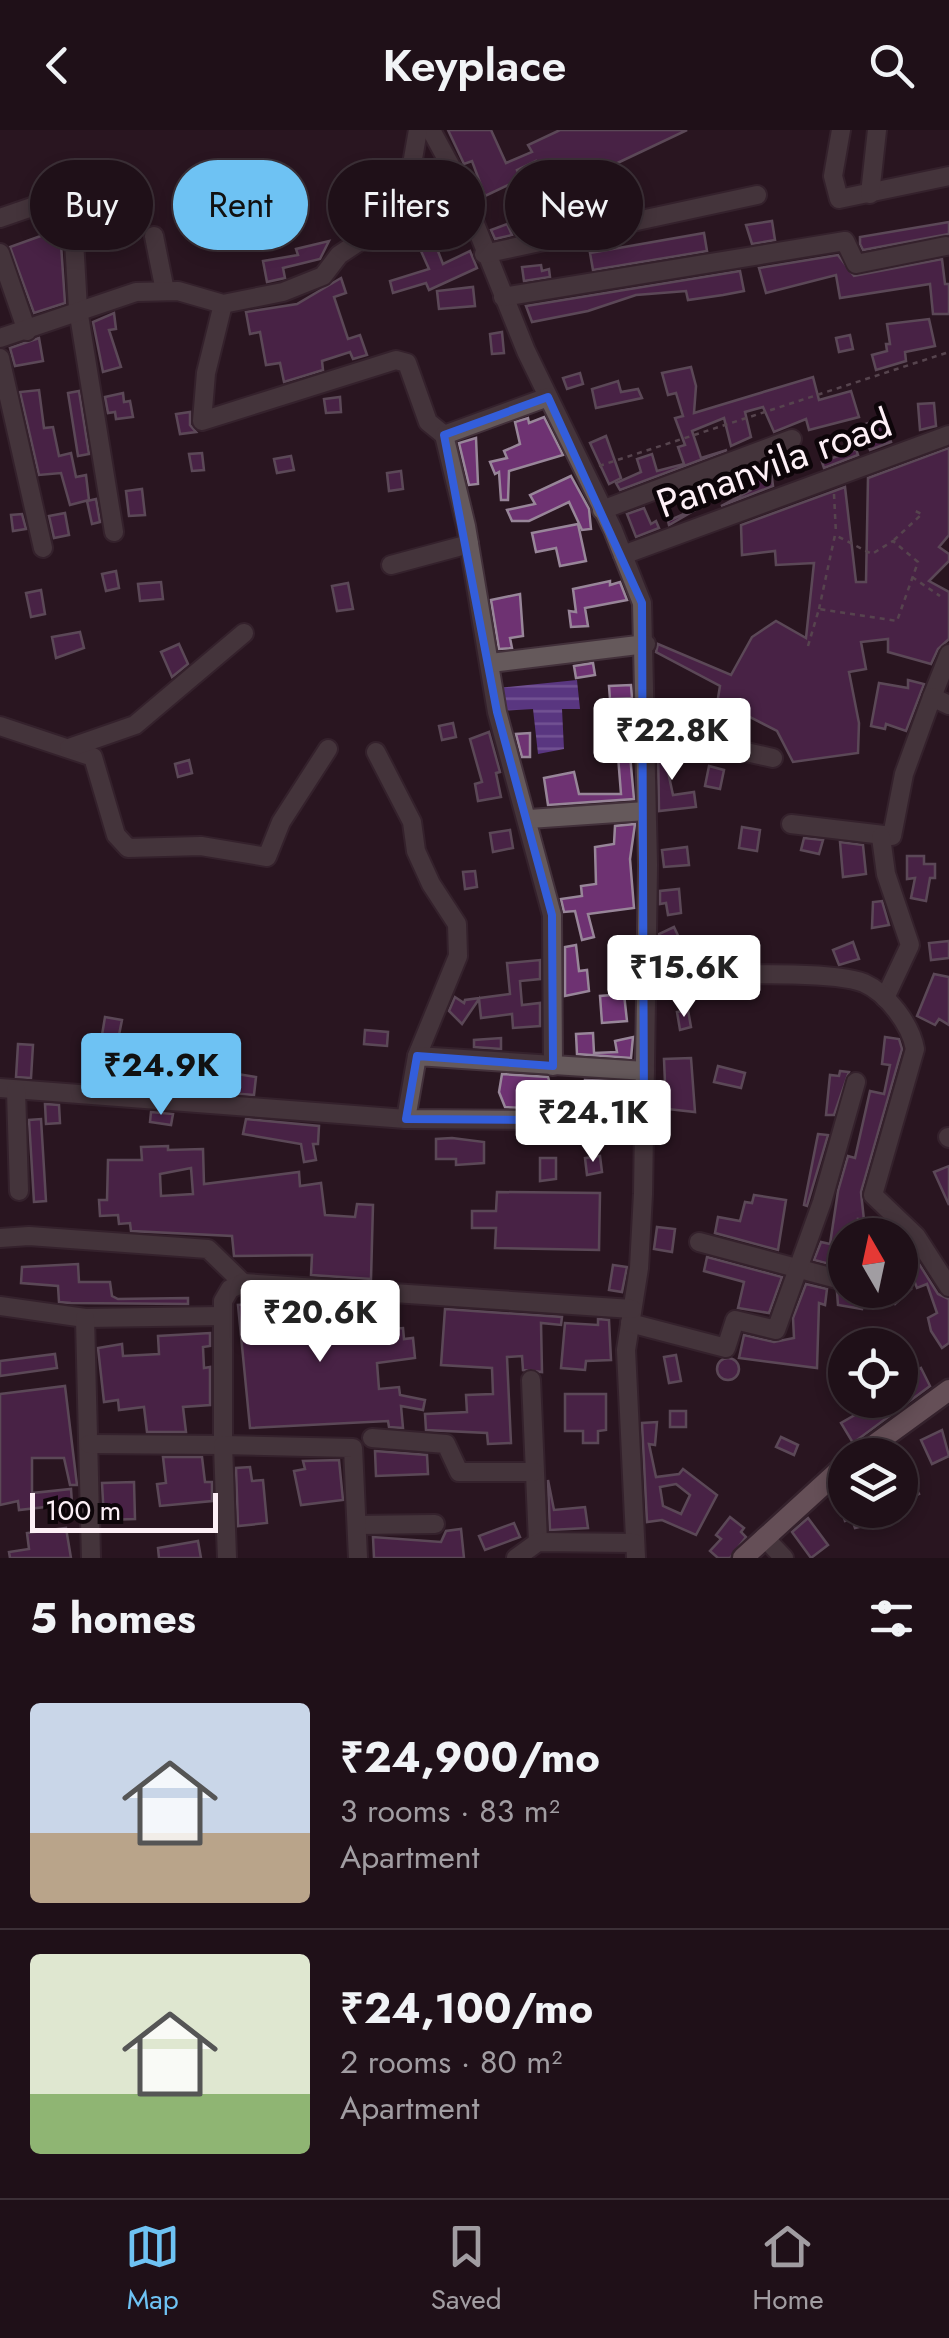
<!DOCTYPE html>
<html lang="en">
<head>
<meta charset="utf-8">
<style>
  body { margin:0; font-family:Jost,sans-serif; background:#271921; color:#f1f3f6; height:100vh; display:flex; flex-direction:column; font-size:38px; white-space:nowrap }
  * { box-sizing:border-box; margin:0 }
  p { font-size:32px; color:#a19da2 }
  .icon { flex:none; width:55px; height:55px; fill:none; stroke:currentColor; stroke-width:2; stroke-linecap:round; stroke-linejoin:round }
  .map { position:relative; height:1428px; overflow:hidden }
  .panel { display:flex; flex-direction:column; background:#1f1018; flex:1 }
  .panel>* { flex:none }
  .guide { position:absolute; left:30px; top:30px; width:890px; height:90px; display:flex; gap:20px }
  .needle { width:65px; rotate:351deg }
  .controls { position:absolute; left:828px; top:1088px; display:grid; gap:20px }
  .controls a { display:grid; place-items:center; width:90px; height:90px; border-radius:50%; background:#1f1018; box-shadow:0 5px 15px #0003,0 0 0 2px #3c3037; font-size:50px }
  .scale { position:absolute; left:30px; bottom:25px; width:188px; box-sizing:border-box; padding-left:10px; border:5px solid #fdeff6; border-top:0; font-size:28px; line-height:35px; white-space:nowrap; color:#fdeff6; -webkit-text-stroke:8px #0d0509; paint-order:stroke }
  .price { position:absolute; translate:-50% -85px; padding:0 22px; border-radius:10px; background:#fff; color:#222; font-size:32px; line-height:65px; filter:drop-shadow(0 2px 5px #0008) }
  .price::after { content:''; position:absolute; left:50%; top:60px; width:30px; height:22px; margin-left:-15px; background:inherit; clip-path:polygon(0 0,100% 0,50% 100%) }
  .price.active { background:#6ec2f3; color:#111 }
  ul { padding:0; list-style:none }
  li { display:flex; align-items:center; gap:30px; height:250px; padding:0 30px }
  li+li { border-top:2px solid #3c3037 }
  li span { display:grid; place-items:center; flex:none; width:280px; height:200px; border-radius:10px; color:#555 }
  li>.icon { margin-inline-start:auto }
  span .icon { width:120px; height:120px; fill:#fffc; stroke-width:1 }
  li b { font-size:42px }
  h2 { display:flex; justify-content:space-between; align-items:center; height:120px; padding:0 30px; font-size:42px }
  .chip { padding:0 35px; border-radius:45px; background:#1f1018; box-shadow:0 5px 15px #0003,0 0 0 2px #3c3037; font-size:35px; line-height:90px }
  .chip.active { background:#6ec2f3; color:#111 }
  header { display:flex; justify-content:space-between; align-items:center; height:130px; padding:0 30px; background:#1f1018; font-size:45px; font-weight:600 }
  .dock { display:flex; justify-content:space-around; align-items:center; height:140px; border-top:2px solid #3c3037; background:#1f1018; font-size:28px; color:#a19da2 }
  .dock a { display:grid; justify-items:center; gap:5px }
  .dock .active { color:#6ec2f3 }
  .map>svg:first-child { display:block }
  .water { fill:url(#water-rules) }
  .building { fill:#6e3272; stroke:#988699; stroke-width:2.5; fill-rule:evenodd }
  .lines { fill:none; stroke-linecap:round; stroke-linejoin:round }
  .minor-casing { stroke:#42303a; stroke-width:22 }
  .major-casing { stroke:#42303a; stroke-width:25 }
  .path { stroke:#8d7d85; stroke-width:2.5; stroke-dasharray:5 5; stroke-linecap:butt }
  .minor { stroke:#65595b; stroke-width:18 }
  .major { stroke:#ae9699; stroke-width:20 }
  .marked { fill:none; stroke:#335edb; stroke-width:8; stroke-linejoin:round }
  .labels { text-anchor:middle; stroke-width:9; stroke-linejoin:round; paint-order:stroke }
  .street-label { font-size:40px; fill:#fdeff6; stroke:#0d0509 }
</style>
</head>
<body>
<header><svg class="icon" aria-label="back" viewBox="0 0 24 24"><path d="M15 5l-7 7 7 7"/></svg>Keyplace<svg class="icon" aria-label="search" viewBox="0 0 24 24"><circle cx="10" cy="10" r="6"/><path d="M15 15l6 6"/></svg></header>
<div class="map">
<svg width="949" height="1428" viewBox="0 0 949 1428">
  <defs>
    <pattern id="water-rules" width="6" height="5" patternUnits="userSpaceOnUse" patternTransform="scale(2.5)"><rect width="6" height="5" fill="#593680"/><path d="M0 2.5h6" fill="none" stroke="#725393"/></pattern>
  </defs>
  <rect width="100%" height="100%" fill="#291620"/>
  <polygon class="water" points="577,550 580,579 562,579 564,619 538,624 533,579 499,581 497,558"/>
  <g class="building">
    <polygon points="448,0 491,0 506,33 532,22 528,15 560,0 687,0 552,64 536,31 517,40 521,49 485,66 472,31 464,34"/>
    <polygon points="772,91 775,110 752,114 746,95"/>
    <polygon points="949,92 949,104 863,120 860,114 860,107"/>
    <polygon points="507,94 512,105 495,109 491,100"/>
    <polygon points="60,99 65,173 34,183 10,117"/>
    <polygon points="704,103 707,121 593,140 590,123"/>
    <polygon points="329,111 320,129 283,138 285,148 267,152 263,131 298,125 296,119"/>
    <polygon points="436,116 443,134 470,121 477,138 429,160 426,153 393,163 390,151 429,139 421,121"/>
    <polygon points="838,125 854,146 942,129 945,154 949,154 949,184 933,184 930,154 840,168 836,145 766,163 759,138"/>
    <polygon points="541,135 542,141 549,139 550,147 524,151 522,137"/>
    <polygon points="740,141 744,161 723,165 688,170 686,161 636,165 588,181 532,192 526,176"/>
    <polygon points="341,148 346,163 334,167 348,209 360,205 367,225 353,229 350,222 322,231 323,240 284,252 280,233 266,235 260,202 250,204 246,182 297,174"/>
    <polygon points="473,157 475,176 439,179 437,161"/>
    <polygon points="114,183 116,199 109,200 121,237 103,242 93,192"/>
    <polygon points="929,189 935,216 905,222 906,231 876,240 872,225 887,221 886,214 890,214 887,194"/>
    <polygon points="502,202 504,223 492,224 490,204"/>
    <polygon points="850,205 853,219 839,222 836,208"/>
    <polygon points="39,208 43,231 15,236 10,218"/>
    <polygon points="691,237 696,256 694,283 813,247 819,270 851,261 859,287 809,300 806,289 774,302 763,277 745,282 751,307 731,316 724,288 692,301 701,328 727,320 620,360 616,353 641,342 637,329 652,324 657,341 684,334 678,317 685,315 675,288 683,286 676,263 668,265 662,243"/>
    <polygon points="580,243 583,254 567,259 563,248"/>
    <polygon points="618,251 621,262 638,259 642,268 596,278 592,259"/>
    <polygon points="39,260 44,298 53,297 59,326 71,323 76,347 86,345 89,370 70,375 61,343 39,345 20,262"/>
    <polygon points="79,261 89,324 78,326 68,263"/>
    <polygon points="123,263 124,272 130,271 133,287 116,289 115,282 108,283 105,267"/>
    <polygon points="340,267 341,282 326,283 324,269"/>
    <polygon points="934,273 936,296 920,300 918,274"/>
    <polygon points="190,282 190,295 196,302 180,304 176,284"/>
    <polygon points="544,287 563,325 509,341 508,370 501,370 499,342 495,344 490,332 507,328 504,321 520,314 515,292 528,288 529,293"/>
    <polygon points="882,288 891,312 870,320 860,296"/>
    <polygon points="606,306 621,348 609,354 590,313"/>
    <polygon points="476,308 478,354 469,355 459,313"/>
    <polygon points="949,318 949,405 939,417 949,424 949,431 929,451 949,462 949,509 938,519 931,534 888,522 888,509 861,512 866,539 849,542 859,593 858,623 793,632 777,601 748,586 742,576 717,574 720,556 656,522 658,514 731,545 752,507 776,491 806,508 814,433 776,435 775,421 742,425 741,395 845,357 856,452 866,452 868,348"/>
    <polygon points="856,319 858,325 824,338 822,332"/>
    <polygon points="202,323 204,340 192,341 189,324"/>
    <polygon points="291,326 294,340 277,343 274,329"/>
    <polygon points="770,333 773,356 721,376 751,360 746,339"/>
    <polygon points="401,341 403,359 389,361 387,343"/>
    <polygon points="571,346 589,379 591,399 582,400 569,372 529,391 512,391 507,380 535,374 530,365"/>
    <polygon points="714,351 721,365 669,395 668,391 684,384 678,370"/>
    <polygon points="142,359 145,385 129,386 126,361"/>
    <polygon points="96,369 100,392 92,394 87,371"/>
    <polygon points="644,378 651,394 656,391 659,398 636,407 627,384"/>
    <polygon points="65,383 69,405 54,408 49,386"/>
    <polygon points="22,384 26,399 13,401 11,385"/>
    <polygon points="578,394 586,431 560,436 556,418 536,422 532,403"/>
    <polygon points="116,441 119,458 106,461 102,444"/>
    <polygon points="610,451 610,455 620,452 627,470 585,478 588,496 571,497 569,481 576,482 573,459"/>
    <polygon points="161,452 163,469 140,471 138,454"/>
    <polygon points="348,453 353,479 337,481 332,456"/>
    <polygon points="41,460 45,484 31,487 26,463"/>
    <polygon points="520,464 523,506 510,508 512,518 499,519 491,470"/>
    <polygon points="80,502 84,518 56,528 52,507"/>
    <polygon points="179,514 188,534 172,547 161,522"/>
    <polygon points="593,533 595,545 576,548 574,536"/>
    <polygon points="908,550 924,554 906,601 886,594 885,599 871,596 879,553 908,558"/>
    <polygon points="631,555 632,568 610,569 609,556"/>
    <polygon points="453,593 456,607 442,610 439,596"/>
    <polygon points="489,602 500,642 496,643 501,667 478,671 475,654 482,652 470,609"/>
    <polygon points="530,603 530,627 522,627 516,604"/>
    <polygon points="658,618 689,622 688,629 675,627 676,635 667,637 673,665 694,662 696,677 659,681"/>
    <polygon points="630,625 634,669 548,675 544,648 574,642 579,664 621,664 618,626"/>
    <polygon points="189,630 192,643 178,647 175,634"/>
    <polygon points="709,636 724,640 720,659 705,656"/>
    <polygon points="635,694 630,729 634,778 588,784 594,807 582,810 575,781 564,782 561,769 582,766 581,756 596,754 595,717 614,714 615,696"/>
    <polygon points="742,697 760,700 757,721 739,718"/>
    <polygon points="510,700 513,718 493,722 490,703"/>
    <polygon points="804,708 823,710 819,724 801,720"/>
    <polygon points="840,712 863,715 866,744 843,747"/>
    <polygon points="687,717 689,735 664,737 662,720"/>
    <polygon points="907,726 924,726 924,734 935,734 935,748 930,748 926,771 911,768 915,748 907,749"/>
    <polygon points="475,741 477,757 465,759 463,742"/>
    <polygon points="679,759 681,783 668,785 666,773 660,774 660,761"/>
    <polygon points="882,771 889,795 872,798 873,772"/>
    <polygon points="674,797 682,814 710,808 715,832 685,833 681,816 659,826 659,804"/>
    <polygon points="949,811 949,828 931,830 929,813"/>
    <polygon points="853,812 859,829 839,835 833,820"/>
    <polygon points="576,815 579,841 587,840 589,861 565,866 565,817"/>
    <polygon points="540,830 540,849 520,851 522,875 540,873 540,896 513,898 512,884 481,888 479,869 462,894 449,881 455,867 464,873 465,870 510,864 507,833"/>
    <polygon points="934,844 949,847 949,895 939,889 935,895 917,886"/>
    <polygon points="624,864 627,891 602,893 600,866"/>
    <polygon points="688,880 691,897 680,900 677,882"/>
    <polygon points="105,887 122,890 116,920 100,917"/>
    <polygon points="365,900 388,902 387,916 364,914"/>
    <polygon points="593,903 594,923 617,922 615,911 633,907 631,928 577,924 576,904"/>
    <polygon points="885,907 899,909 902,919 861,1062 864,1090 858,1089 858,1105 845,1105 845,1138 814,1130 821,1112 830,1114 838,1061 848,1026 855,1028 870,961 884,964 890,935 882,934"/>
    <polygon points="501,908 501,919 474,917 474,910"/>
    <polygon points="18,914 33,915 31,948 16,947"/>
    <polygon points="167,917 171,930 190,931 189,947 174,945 177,959 84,952 86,934 110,937 109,948 163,943"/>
    <polygon points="691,928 695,982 658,978 660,953 665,953 664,929"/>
    <polygon points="718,936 745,943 741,958 714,952"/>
    <polygon points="840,941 849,942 834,985 826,985 830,945 839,946"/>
    <polygon points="231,943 256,947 254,965 228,963"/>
    <polygon points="502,944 548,947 551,957 523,960 525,978 505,977 499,962"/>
    <polygon points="585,950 612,951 612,966 603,966 605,978 589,978 589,973 567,977 563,958 585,954"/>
    <polygon points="45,974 59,975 60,993 46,994"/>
    <polygon points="151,982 173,984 171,995 150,992"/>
    <polygon points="41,989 46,1071 34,1072 29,990"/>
    <polygon points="246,989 319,996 318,1014 313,1014 316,1030 304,1032 301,1014 243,1004"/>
    <polygon points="818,1004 828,1005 807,1076 804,1075"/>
    <polygon points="452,1008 484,1012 484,1033 456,1035 456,1029 436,1029 436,1009"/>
    <path d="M 168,1016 L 168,1020 L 203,1019 L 204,1054 L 299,1042 L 300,1056 L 321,1053 L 325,1085 L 355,1087 L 357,1074 L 373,1075 L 371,1149 L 311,1145 L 312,1125 L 234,1126 L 232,1106 L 131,1101 L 130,1093 L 119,1094 L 118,1085 L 100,1086 L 99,1070 L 107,1070 L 108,1030 L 142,1030 L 141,1017 ZM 191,1038 L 193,1064 L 161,1066 L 160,1044 Z"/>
    <polygon points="600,1026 602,1042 587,1045 585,1028"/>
    <polygon points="540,1028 556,1028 556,1049 540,1051"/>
    <polygon points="949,1036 949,1075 934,1042"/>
    <polygon points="497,1062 600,1063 599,1120 495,1118 496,1098 472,1098 472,1081 496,1081"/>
    <polygon points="754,1065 786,1070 778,1120 715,1103 718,1087 740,1091 745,1072 752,1073"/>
    <polygon points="657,1097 675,1099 672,1122 654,1119"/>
    <polygon points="707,1127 782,1147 769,1183 738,1178 744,1152 704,1141"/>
    <polygon points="916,1129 938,1164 949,1169 949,1213 942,1218 931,1201 928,1188 937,1183 927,1154 917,1158 907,1133"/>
    <polygon points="78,1134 79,1152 110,1152 112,1166 118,1169 188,1168 188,1174 71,1173 59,1172 58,1156 21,1153 22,1137"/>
    <polygon points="613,1135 627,1137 622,1162 609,1160"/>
    <polygon points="806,1154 827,1159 825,1175 819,1173 817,1238 739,1228 744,1205 774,1212 794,1208 793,1188"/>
    <polygon points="854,1160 865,1160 862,1179 838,1175 837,1162"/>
    <polygon points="882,1160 910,1160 895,1174"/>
    <polygon points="308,1170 365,1174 367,1192 390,1190 391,1199 403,1198 404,1209 413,1208 415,1228 377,1233 379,1259 399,1257 400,1265 425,1270 423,1280 401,1276 403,1298 389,1297 388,1291 250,1298 238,1175"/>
    <polygon points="445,1179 562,1187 561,1195 541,1193 542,1242 523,1240 522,1226 507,1227 511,1313 488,1314 487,1303 426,1300 425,1284 467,1282 466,1265 493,1264 492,1238 441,1235"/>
    <polygon points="598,1189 609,1190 611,1230 586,1231 585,1240 561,1238 565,1193 598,1195"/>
    <polygon points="210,1203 210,1216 203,1217 204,1238 210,1237 210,1275 183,1277 186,1302 147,1302 144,1277 119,1280 118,1270 104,1272 98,1218 122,1214 123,1226 159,1224 158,1206"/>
    <polygon points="55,1224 57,1238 0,1246 0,1231"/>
    <polygon points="676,1225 681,1251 669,1253 664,1227"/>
    <circle cx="728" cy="1239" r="11"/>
    <polygon points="921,1238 930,1256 853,1313 841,1293 860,1282 857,1273 900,1270 900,1248"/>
    <polygon points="65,1256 77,1355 70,1355 64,1328 32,1328 32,1363 71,1359 72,1374 19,1380 18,1371 0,1375 0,1264"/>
    <polygon points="565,1264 606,1264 606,1300 598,1301 598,1313 583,1313 583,1301 565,1301"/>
    <rect x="670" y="1281" width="16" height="16"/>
    <path d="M 657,1292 L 655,1315 L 649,1314 L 656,1347 L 679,1344 L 683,1339 L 717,1365 L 696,1405 L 662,1390 L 647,1392 L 642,1293 ZM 676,1354 L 690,1365 L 681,1384 L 663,1376 L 660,1357 Z"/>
    <polygon points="942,1300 949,1326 932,1334 921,1310"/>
    <polygon points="781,1307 798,1315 794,1325 776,1317"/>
    <polygon points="375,1321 427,1325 428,1344 376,1346"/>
    <polygon points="163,1327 202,1327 205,1352 212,1352 212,1371 160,1376 157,1354 166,1353"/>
    <polygon points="339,1330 343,1370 301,1375 294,1341 305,1339 303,1331"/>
    <polygon points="250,1337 252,1351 263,1350 267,1393 238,1396 236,1338"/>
    <polygon points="548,1350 554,1380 585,1377 588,1398 550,1400"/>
    <polygon points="134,1352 135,1389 104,1390 102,1353"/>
    <polygon points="914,1354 919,1364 903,1372 900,1362"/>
    <polygon points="842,1380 873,1380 876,1393 855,1398 852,1389 845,1391"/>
    <polygon points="730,1387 744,1398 741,1402 746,1407 730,1428 718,1428 710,1421 721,1409 716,1405"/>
    <polygon points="808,1388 828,1415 811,1428 792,1402"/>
    <polygon points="514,1393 520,1407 485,1420 479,1406"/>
    <polygon points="66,1398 71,1428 10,1428 9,1422 29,1419 27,1403"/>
    <polygon points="461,1399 464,1428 374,1428 373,1407 441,1412 446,1401"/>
    <polygon points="198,1411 201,1428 159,1428 158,1418"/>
  </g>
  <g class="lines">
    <g class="minor-casing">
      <g id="minor">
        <polyline points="431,0 455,44 526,221 613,400 642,473 648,735 643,1064 639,1138 626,1220 636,1428"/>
        <polyline points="841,0 833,46 839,69 949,46"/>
        <polyline points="870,64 877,0"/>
        <polyline points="0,88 58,68 72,76 78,179 114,402"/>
        <polyline points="154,106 165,161"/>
        <polyline points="0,123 27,201"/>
        <polyline points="484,124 757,65"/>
        <polyline points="503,167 845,111 856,134 946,116"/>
        <polyline points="223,174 206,243 202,291 396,230 407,233 428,292 444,305 548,267"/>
        <polyline points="0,208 136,162 178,161 223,174 283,162 323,146 339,125 378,99 406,69 418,0"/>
        <polyline points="0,228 43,418"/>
        <polyline points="444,305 466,396 497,582 552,785 553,936"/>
        <polyline points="602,380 792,309"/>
        <polyline points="623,425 949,305"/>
        <polyline points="391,435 469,414"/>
        <polyline points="491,533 646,514"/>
        <polyline points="932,567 949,524"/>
        <polyline points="0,596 93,627 116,705 128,718 201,716 267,727 281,692 328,619"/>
        <polyline points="646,606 669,605 773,628"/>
        <polyline points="69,618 135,595 244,503"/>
        <polyline points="376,622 412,692 416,721 431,754 457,794 458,826 417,926"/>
        <polyline points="529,689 646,681"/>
        <polyline points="791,694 892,706 904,644 932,567 949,575"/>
        <polyline points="881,707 886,744 910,815 885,868"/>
        <path d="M 645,846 C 692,847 827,838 864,853 C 887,863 911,895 915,919 L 873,1065 L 916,1106 L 949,1157"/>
        <polyline points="0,958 406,989 644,991"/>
        <polyline points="16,960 19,1061"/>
        <polyline points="406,989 417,926 645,941"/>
        <polyline points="948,1007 949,1008"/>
        <polyline points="0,1108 29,1106 208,1119 243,1153"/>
        <polyline points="699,1112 845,1151"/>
        <polyline points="0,1176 85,1188 222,1186"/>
        <polyline points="85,1188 91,1428"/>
        <polyline points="630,1193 726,1218 735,1190 776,1200 822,1072 856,952"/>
        <polyline points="531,1250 538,1412"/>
        <polyline points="372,1308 446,1314 459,1342 534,1342"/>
        <polyline points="89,1314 223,1315 223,1171 230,1159 243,1153 632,1179"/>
        <polyline points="357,1395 435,1394"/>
        <polyline points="764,1407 784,1428"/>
        <polyline points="227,1428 223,1315 353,1318 358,1428"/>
        <polyline points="516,1428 538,1412 635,1413"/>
      </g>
    </g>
    <g class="major-casing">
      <g id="major">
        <polyline points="860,1325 949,1260"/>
        <polyline points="743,1428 845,1335"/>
      </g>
    </g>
    <g class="path">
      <polyline points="599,336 949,222"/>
      <polyline points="834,364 836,404"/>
      <polyline points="894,410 922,384 913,380"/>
      <polyline points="912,447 940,466"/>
      <polyline points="808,516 819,479 897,491 918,432 893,411 872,424 835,405 819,479"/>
    </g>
    <use href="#minor" class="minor"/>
    <use href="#major" class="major"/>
  </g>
  <path d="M0 0H949V1428H0ZM 548,267 L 642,473 L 644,991 L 406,989 L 417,926 L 553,936 L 552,785 L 497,582 L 444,305 Z" fill="#291620" fill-opacity=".55" fill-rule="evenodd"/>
  <path class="marked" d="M 548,267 L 642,473 L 644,991 L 406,989 L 417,926 L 553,936 L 552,785 L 497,582 L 444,305 Z"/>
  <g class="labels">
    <g class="street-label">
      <text transform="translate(774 333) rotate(-20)" y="14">Pananvila road</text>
    </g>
  </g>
</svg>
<div class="controls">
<a><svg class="needle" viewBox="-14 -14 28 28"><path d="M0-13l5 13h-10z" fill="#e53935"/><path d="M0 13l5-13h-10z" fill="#a19da2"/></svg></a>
<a><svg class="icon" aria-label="locate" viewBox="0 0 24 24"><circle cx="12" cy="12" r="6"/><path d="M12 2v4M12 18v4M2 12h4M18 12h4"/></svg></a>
<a><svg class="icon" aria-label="layers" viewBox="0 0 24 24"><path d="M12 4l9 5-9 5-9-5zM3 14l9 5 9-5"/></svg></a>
</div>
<div class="scale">100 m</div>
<b class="price" style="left:672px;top:653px">₹22.8K</b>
<b class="price" style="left:684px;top:890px">₹15.6K</b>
<b class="price active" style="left:161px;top:988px">₹24.9K</b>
<b class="price" style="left:593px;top:1035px">₹24.1K</b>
<b class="price" style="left:320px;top:1235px">₹20.6K</b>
<div class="guide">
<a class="chip">Buy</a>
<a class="chip active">Rent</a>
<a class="chip">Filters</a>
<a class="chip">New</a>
</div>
</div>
<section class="panel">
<h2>5 homes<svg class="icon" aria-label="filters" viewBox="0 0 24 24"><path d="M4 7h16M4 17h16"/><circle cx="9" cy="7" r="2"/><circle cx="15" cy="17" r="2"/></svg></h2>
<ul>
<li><span style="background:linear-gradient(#c9d6e8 65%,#b9a48a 0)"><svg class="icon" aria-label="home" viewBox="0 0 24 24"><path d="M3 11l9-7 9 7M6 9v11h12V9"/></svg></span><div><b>₹24,900/mo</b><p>3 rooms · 83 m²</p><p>Apartment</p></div></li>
<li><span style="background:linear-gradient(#dfe7d0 70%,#8fb573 0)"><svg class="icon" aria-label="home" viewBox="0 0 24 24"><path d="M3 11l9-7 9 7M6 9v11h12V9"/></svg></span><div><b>₹24,100/mo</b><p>2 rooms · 80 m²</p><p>Apartment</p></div></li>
</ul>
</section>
<nav class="dock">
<a class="active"><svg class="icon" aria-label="map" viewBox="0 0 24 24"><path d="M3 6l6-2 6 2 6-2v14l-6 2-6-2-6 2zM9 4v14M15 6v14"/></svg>Map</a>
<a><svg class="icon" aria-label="saved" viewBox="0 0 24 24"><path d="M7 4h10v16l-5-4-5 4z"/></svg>Saved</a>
<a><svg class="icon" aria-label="home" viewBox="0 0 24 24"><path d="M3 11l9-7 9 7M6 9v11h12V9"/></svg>Home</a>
</nav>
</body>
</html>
